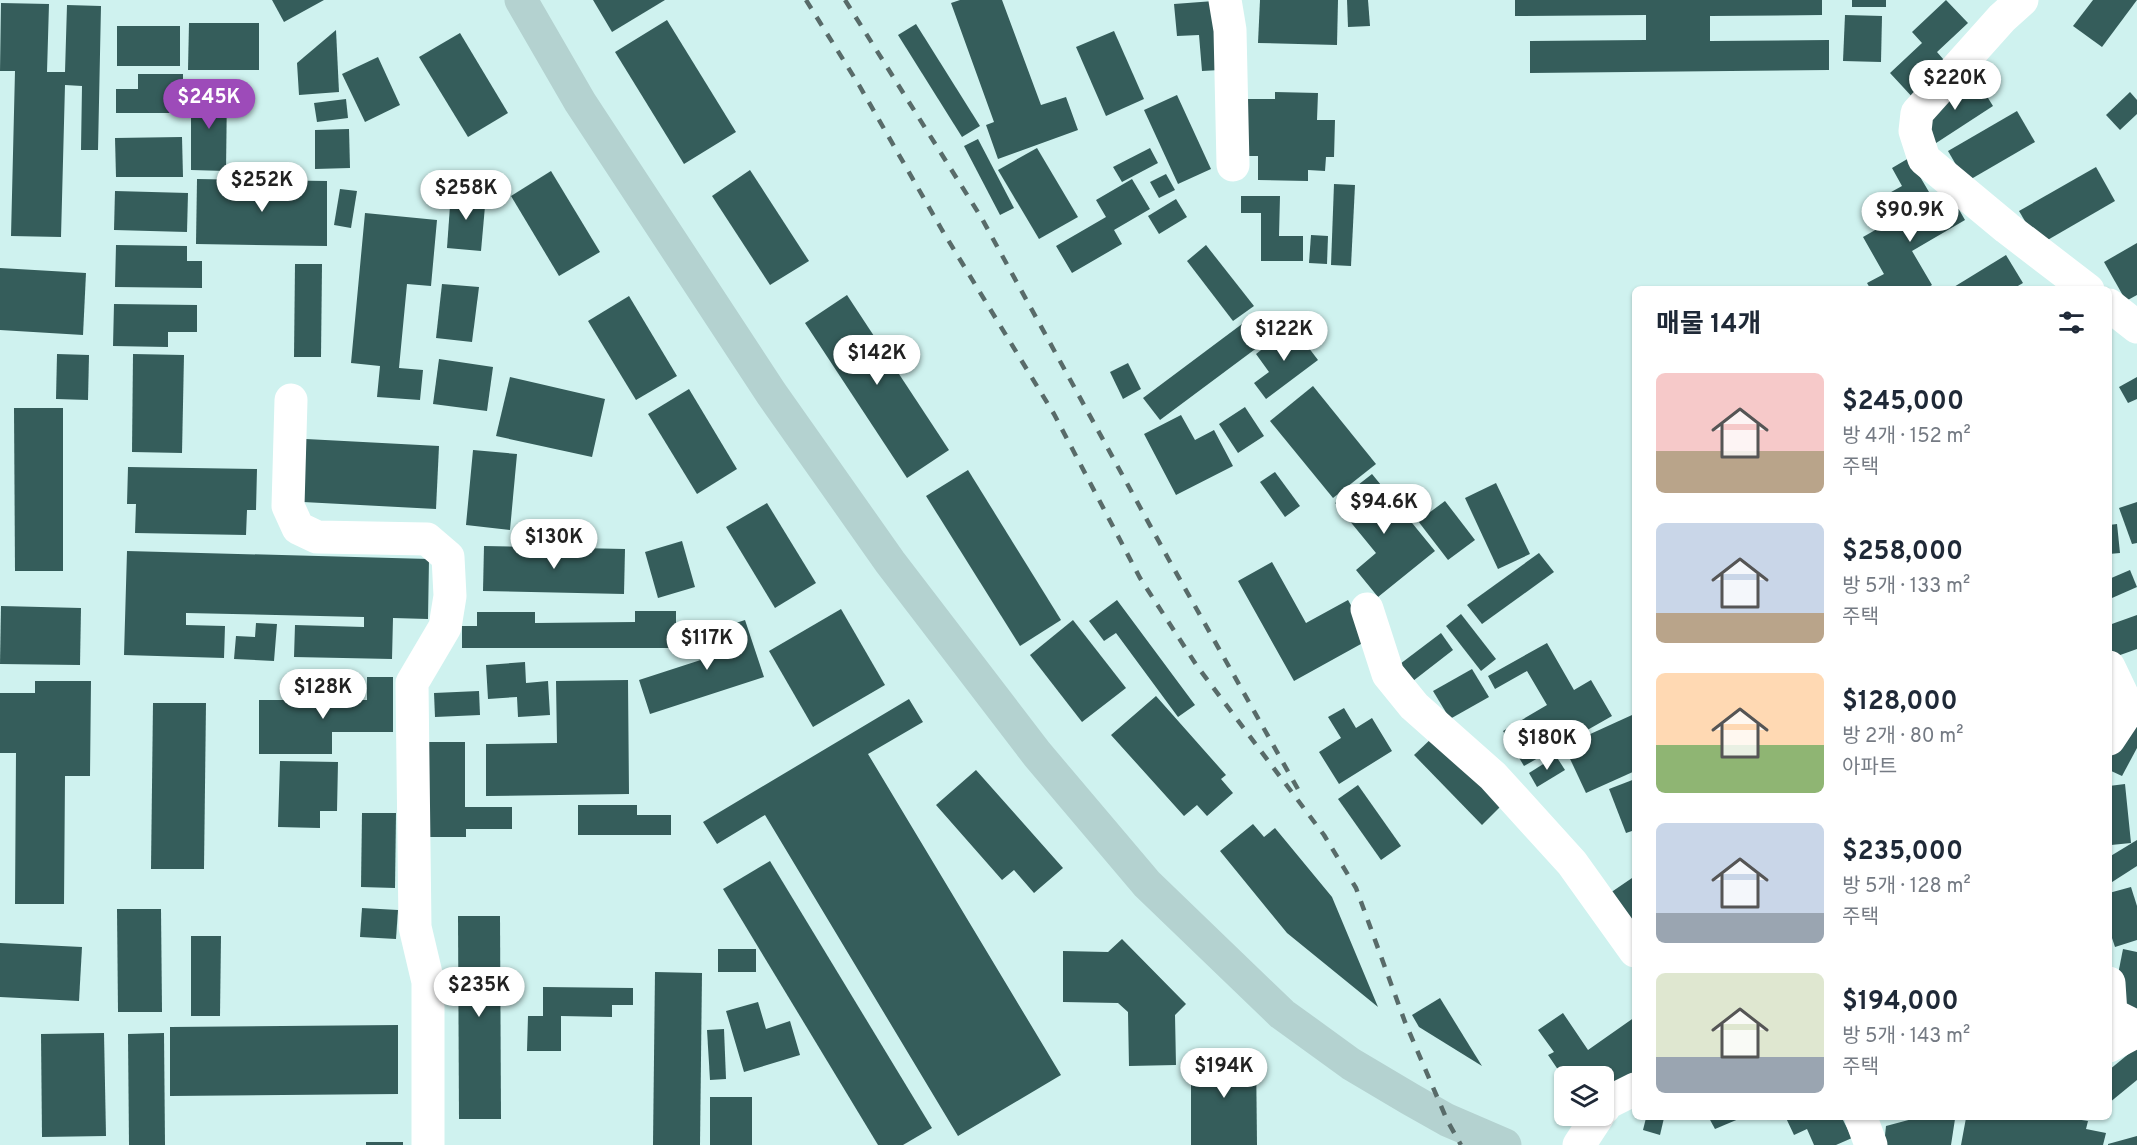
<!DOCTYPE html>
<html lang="ko">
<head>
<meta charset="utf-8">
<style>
  body { margin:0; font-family:Overpass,"Noto Sans KR",sans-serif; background:#f2f2f3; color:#1f2937; height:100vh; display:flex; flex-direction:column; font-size:22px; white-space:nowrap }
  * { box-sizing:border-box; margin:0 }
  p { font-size:20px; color:#747a83 }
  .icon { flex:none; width:33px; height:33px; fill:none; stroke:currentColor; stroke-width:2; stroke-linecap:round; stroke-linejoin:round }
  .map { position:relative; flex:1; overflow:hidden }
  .details { position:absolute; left:1632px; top:286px; width:480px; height:834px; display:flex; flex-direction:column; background:#fff; border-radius:9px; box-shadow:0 2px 4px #0004 }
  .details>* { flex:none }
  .tools { position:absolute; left:1554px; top:1066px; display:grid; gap:12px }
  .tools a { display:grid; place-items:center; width:60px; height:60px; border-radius:9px; background:#fff; box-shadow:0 2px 4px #0004; font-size:30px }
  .price { position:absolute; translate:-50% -51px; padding:0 14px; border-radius:21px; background:#fff; color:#222; font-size:20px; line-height:39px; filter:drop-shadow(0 2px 3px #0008) }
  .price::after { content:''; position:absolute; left:50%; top:36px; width:18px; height:14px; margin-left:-9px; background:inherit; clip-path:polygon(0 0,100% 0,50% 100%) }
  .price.selected { background:#9d4bb9; color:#fff }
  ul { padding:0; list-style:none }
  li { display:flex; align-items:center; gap:18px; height:150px; padding:0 24px }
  li span { display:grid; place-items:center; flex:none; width:168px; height:120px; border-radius:9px; color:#555 }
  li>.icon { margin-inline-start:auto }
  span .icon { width:72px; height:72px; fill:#fffc; stroke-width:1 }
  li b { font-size:26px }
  h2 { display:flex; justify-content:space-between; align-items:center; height:72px; padding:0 24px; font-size:26px }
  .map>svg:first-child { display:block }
  .building { fill:#355d5b }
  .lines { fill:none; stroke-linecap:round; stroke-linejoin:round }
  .street { stroke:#fff; stroke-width:33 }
  .secondary { stroke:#b4d2d0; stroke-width:33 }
  .rail { stroke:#586b69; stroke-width:4.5; stroke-dasharray:10 10; stroke-linecap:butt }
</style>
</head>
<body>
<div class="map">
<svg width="2137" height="1145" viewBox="0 0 2137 1145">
  <rect width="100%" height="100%" fill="#cff2ef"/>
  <g class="building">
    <polygon points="272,0 324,0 284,22"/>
    <polygon points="593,0 665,0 612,32"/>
    <polygon points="960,0 1002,0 1041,105 1066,97 1078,130 998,159 986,125 994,122 951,3"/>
    <polygon points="1260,0 1338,0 1337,45 1258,43"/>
    <polygon points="1347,0 1368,0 1370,26 1348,27"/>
    <polygon points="1515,0 1822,0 1822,15 1710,16 1710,41 1829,40 1829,70 1530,73 1530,41 1646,40 1646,15 1515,16"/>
    <rect x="1852" y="0" width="34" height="7"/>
    <polygon points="1946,0 1968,23 1937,52 1950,67 1915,100 1890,73 1922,43 1912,32"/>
    <polygon points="2093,0 2137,0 2102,47 2073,26"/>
    <polygon points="1214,1 1220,70 1202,71 1199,35 1177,36 1174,4"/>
    <polygon points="1,3 49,4 47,72 65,72 67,5 101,6 98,150 81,150 82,86 65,85 61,237 11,236 15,71 0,71"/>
    <polygon points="1845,15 1882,16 1881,62 1843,61"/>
    <polygon points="667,20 736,132 684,164 615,52"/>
    <polygon points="189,23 259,23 259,70 188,70"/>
    <polygon points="916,24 980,126 962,137 898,35"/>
    <rect x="117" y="26" width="63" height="40"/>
    <polygon points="336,30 339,92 299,95 297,63"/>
    <polygon points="1114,31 1144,99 1106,116 1076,47"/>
    <polygon points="460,33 508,113 468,137 419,57"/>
    <polygon points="378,57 400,105 365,122 342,74"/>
    <polygon points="138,74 183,74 183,113 116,113 116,89 138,89"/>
    <polygon points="1975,77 1993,106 1930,147 1919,124 1945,95"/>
    <polygon points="191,90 227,90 226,171 191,170"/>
    <polygon points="1275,92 1318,93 1317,120 1335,120 1334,157 1326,157 1325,171 1308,170 1308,181 1258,180 1258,156 1246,156 1248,99 1275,99"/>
    <polygon points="2130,92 2137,100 2137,114 2120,130 2106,115"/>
    <polygon points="1177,95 1211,169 1178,184 1144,110"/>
    <polygon points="346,99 348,118 317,122 314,103"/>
    <polygon points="2017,111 2035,142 1966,182 1948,151"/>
    <polygon points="349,129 350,168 315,169 315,130"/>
    <polygon points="182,137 183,177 116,177 115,138"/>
    <polygon points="978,139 1014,208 1000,215 964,146"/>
    <polygon points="1037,148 1078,217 1039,239 998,170"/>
    <polygon points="1150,148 1158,163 1122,182 1113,167"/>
    <polygon points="1909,158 1929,192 1883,218 1873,202 1902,186 1892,168"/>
    <polygon points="2096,167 2115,201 2039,245 2019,211"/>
    <polygon points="750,170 809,261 770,285 712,196"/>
    <polygon points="551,171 600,252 559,276 511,196"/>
    <polygon points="1166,174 1175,190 1159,198 1150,182"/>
    <polygon points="197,179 327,181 327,246 196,244"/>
    <polygon points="1132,179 1150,209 1114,230 1122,244 1072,273 1056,246 1106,217 1096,200"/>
    <polygon points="1334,184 1355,185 1351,266 1331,265"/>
    <polygon points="340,189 357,191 351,228 334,225"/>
    <polygon points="1947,189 1965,220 1912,251 1932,285 1924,290 1871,290 1867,283 1884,274 1863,237"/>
    <polygon points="115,191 188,193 187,232 114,230"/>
    <polygon points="451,192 486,195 481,251 447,248"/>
    <polygon points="1241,196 1280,196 1279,236 1303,236 1303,261 1261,261 1261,213 1241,213"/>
    <polygon points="1176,199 1187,217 1159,234 1148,216"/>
    <polygon points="365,213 437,220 431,286 407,284 399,368 423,370 420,400 377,397 380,366 351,363"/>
    <polygon points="1311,235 1328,236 1327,264 1309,263"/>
    <polygon points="2137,243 2137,295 2126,301 2104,262"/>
    <polygon points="116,245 187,246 187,261 202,261 202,288 115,287"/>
    <polygon points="1206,245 1254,306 1233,321 1187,261"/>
    <polygon points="2006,255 2023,283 2011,290 1949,290"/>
    <polygon points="295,264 322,264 321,357 294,357"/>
    <polygon points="0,268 86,273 83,335 0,330"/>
    <polygon points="442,284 479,287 472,342 436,338"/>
    <polygon points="847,295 949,450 907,478 805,323"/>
    <polygon points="629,296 677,376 636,400 588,321"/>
    <polygon points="114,304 197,305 197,332 168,332 168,347 113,346"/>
    <polygon points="1242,324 1258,347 1160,420 1143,398"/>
    <polygon points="1292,326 1318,360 1266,399 1254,383 1269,372 1256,354"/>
    <polygon points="57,354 89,355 88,400 56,399"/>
    <polygon points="133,354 184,355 182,453 132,452"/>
    <polygon points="439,359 493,367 487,411 433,404"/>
    <polygon points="1128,363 1141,389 1123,399 1110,372"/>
    <polygon points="510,377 605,399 592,457 496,436"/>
    <polygon points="2137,377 2137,399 2128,403 2119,387"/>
    <polygon points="1313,386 1376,464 1333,498 1270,421"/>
    <polygon points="689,389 737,469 697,494 648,414"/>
    <polygon points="1245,407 1264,436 1238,453 1219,424"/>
    <polygon points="14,408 63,408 63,571 15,571"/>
    <polygon points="1181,415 1195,440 1214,430 1233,466 1176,495 1144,434"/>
    <polygon points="306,439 439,446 436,509 303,502"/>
    <polygon points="473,450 517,454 510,530 466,525"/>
    <polygon points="128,467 257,469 256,510 247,510 246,535 135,533 136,504 127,504"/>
    <polygon points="968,470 1061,620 1020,646 926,496"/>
    <polygon points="1275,472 1300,506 1285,517 1260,482"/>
    <polygon points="1372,474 1435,551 1378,597 1356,570 1376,553 1335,503"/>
    <polygon points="1496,483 1530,554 1498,569 1465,498"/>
    <polygon points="1445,501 1475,540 1448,560 1418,521"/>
    <polygon points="2137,502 2137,543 2132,544 2119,508"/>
    <polygon points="767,503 816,583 775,608 726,527"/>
    <polygon points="2117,524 2120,553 2109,554 2109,525"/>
    <polygon points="682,541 695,587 658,598 645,552"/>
    <polygon points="484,546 625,549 624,594 483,591"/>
    <polygon points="127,551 429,559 428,619 393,618 392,659 294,657 295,625 364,627 364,617 186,613 186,625 225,626 224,658 124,655"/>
    <polygon points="1539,553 1554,572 1482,624 1467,605"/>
    <polygon points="1272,562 1306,623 1348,600 1370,639 1294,681 1238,581"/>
    <polygon points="2130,570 2137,587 2112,598 2109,591 2109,579"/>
    <polygon points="1117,600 1195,705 1178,717 1116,633 1104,641 1089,621"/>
    <polygon points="1,606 81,608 80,665 0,664"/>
    <polygon points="841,609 885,685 813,727 769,651"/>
    <polygon points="635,611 676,611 676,648 462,648 462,626 477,626 477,612 535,612 535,623 635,622"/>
    <polygon points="1461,614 1496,659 1481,671 1446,626"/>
    <polygon points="2137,615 2137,649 2109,659 2109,625"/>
    <polygon points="745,620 764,677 650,714 639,680 713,656 705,633"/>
    <polygon points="1073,620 1126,688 1082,722 1030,655"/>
    <polygon points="256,623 277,624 274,661 234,659 236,636 255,637"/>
    <polygon points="1441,633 1453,650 1413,681 1400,664"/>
    <polygon points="1547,643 1574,690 1591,680 1612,716 1524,766 1503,731 1547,705 1527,671 1495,689 1488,676"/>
    <polygon points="525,662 526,683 548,681 550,715 518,717 517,697 488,699 486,665"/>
    <polygon points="1472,669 1489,697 1450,719 1433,691"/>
    <polygon points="367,677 393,677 393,732 332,732 332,754 259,754 259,700 367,700"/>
    <polygon points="628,680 629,794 486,796 486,744 557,743 556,681"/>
    <polygon points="35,681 91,681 90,776 65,776 64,904 15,904 16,753 0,753 0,693 35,693"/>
    <polygon points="479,691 480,715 435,717 434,693"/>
    <polygon points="1156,696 1226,775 1221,779 1233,793 1207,816 1197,805 1184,816 1111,735"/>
    <polygon points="909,699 923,722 868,754 1061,1075 958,1136 765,815 717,844 703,822"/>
    <polygon points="153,703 206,703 204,869 151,869"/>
    <polygon points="1344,708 1356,728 1372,718 1392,751 1339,784 1319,752 1341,738 1328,717"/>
    <polygon points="1632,715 1635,721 1635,771 1586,793 1564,746"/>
    <polygon points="2129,720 2137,725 2137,748 2122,776 2109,770 2109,758"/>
    <polygon points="1434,736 1501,806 1482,825 1414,755"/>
    <polygon points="425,742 465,742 465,807 512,807 512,829 466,829 466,837 425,837"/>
    <polygon points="1556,756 1565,770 1537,787 1529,773"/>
    <polygon points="280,761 338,762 337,811 320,811 320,828 278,827"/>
    <polygon points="976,770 1063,868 1034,893 1014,870 1002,880 936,805"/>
    <polygon points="1635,779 1635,830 1626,833 1609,789"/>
    <polygon points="2125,784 2131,843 2111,845 2112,851 2109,851 2109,786"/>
    <polygon points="1358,785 1401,846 1381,860 1338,799"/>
    <polygon points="578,805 637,805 637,815 671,815 671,835 578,835"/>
    <polygon points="362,813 396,813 395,888 361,887"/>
    <polygon points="1253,824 1264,837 1275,828 1332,897 1378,1007 1287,933 1220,851"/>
    <polygon points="2137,840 2137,866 2109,884 2109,857"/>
    <polygon points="770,861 932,1128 903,1145 878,1145 723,889"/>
    <polygon points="1635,876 1635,930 1610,893"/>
    <polygon points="2131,887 2137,906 2137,940 2115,947 2109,929 2109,893"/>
    <polygon points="362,908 398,910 396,939 360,937"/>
    <polygon points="117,909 161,909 162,1012 118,1012"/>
    <polygon points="458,916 500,916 501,1119 459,1119"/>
    <polygon points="191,936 221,936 220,1016 191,1016"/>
    <polygon points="1122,939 1186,1004 1175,1015 1176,1065 1129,1066 1128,1012 1118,1003 1063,1002 1063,951 1108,952"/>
    <polygon points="0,943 82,947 79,1001 0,997"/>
    <rect x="718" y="949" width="38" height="23"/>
    <polygon points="2123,949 2137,952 2137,1009 2112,1005"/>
    <polygon points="655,972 702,973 700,1145 653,1145"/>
    <polygon points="543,987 633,988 633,1005 612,1005 612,1017 561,1016 561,1051 527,1051 528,1016 543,1016"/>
    <polygon points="1440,998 1482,1066 1419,1027 1412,1015"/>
    <polygon points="758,1002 766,1029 790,1021 800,1055 744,1072 726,1011"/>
    <polygon points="1563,1013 1588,1050 1635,1017 1635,1074 1604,1095 1604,1077 1563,1077 1548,1055 1554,1052 1538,1030"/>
    <polygon points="398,1025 398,1094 170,1096 170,1027"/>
    <polygon points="724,1029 726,1079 710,1080 707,1030"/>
    <polygon points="104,1033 106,1136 42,1137 41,1034"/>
    <polygon points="164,1033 165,1145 129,1145 128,1034"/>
    <polygon points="2137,1047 2137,1080 2109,1103 2109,1070"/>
    <polygon points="1256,1053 1257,1145 1191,1145 1191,1054"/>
    <rect x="710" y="1097" width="42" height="48"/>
    <polygon points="1646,1118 1664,1118 1660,1135 1643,1130"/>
    <polygon points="1709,1118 1741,1118 1715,1129"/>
    <polygon points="1786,1118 1842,1118 1852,1138 1836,1145 1814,1145 1807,1129 1794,1135"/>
    <polygon points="1916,1118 1955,1119 1951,1145 1884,1145 1886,1126"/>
    <polygon points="1966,1118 2069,1118 2088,1121 2086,1129 2106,1133 2103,1145 1961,1145"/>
    <polygon points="2137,1136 2137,1145 2108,1145 2108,1144"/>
    <rect x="366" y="1142" width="37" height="3"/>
  </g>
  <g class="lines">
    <g class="street">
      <polyline points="1225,0 1230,30 1233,165"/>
      <polyline points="2022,0 2002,18 1917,113 1915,131 1924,159 2007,228 2088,290"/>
      <polyline points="2109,305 2137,327"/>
      <polyline points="291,400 288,506 298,528 317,537 427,539 448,557 450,596 445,627 412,683 415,927 428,982 428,1145"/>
      <polyline points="1367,609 1388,674 1414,706 1493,776 1572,863 1635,951"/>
      <polyline points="2109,667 2129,709"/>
      <polyline points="2109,739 2129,709 2137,704"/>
      <polyline points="2109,983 2111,1014 2137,1027"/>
      <polyline points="2109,1046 2137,1031"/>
      <polyline points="1604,1108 1605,1104 1635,1089"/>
      <polyline points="1861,1118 1871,1145"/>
      <polyline points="1579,1145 1598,1116"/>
    </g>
    <polyline class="secondary" points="521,0 580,102 771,393 890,562 1037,754 1147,884 1282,1014 1351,1064 1410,1099 1447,1120 1505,1145"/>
    <g class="rail">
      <polyline points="806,0 859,85 942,230 1054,414 1140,578 1197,666 1324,835 1356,888 1405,1022 1447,1120 1461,1145"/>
      <polyline points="845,0 981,217 1169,560 1299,791"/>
    </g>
  </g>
</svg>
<div class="tools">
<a><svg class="icon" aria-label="layers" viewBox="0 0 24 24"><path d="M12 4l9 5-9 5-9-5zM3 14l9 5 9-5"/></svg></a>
</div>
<b class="price" style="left:1955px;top:111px">$220K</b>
<b class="price selected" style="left:209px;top:130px">$245K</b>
<b class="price" style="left:262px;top:213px">$252K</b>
<b class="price" style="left:466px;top:221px">$258K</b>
<b class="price" style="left:1910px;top:243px">$90.9K</b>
<b class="price" style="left:1284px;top:362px">$122K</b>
<b class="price" style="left:877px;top:386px">$142K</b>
<b class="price" style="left:1384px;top:535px">$94.6K</b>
<b class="price" style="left:554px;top:570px">$130K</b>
<b class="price" style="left:707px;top:671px">$117K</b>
<b class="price" style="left:323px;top:720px">$128K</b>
<b class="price" style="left:1547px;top:771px">$180K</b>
<b class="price" style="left:479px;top:1018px">$235K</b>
<b class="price" style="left:1224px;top:1099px">$194K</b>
<section class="details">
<h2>매물 14개<svg class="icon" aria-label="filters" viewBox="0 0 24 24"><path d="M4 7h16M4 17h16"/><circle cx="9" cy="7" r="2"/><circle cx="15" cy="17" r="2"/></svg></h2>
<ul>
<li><span style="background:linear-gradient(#f6c9c9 65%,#b9a48a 0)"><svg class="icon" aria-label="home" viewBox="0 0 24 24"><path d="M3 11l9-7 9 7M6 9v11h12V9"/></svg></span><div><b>$245,000</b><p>방 4개 · 152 m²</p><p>주택</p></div></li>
<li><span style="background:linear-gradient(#c9d6e8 75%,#b9a48a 0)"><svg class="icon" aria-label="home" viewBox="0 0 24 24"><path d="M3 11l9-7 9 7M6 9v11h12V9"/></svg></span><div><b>$258,000</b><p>방 5개 · 133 m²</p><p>주택</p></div></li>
<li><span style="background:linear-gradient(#ffd9b3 60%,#8fb573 0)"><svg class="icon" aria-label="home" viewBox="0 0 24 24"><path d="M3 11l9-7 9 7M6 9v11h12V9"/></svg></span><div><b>$128,000</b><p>방 2개 · 80 m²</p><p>아파트</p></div></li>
<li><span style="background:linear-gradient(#c9d6e8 75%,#9aa5b1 0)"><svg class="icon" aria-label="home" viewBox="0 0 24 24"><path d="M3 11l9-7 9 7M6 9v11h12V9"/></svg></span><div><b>$235,000</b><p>방 5개 · 128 m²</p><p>주택</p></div></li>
<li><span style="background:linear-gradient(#dfe7d0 70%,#9aa5b1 0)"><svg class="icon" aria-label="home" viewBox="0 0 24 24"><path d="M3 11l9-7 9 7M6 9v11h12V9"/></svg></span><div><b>$194,000</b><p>방 5개 · 143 m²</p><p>주택</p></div></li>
</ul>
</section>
</div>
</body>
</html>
